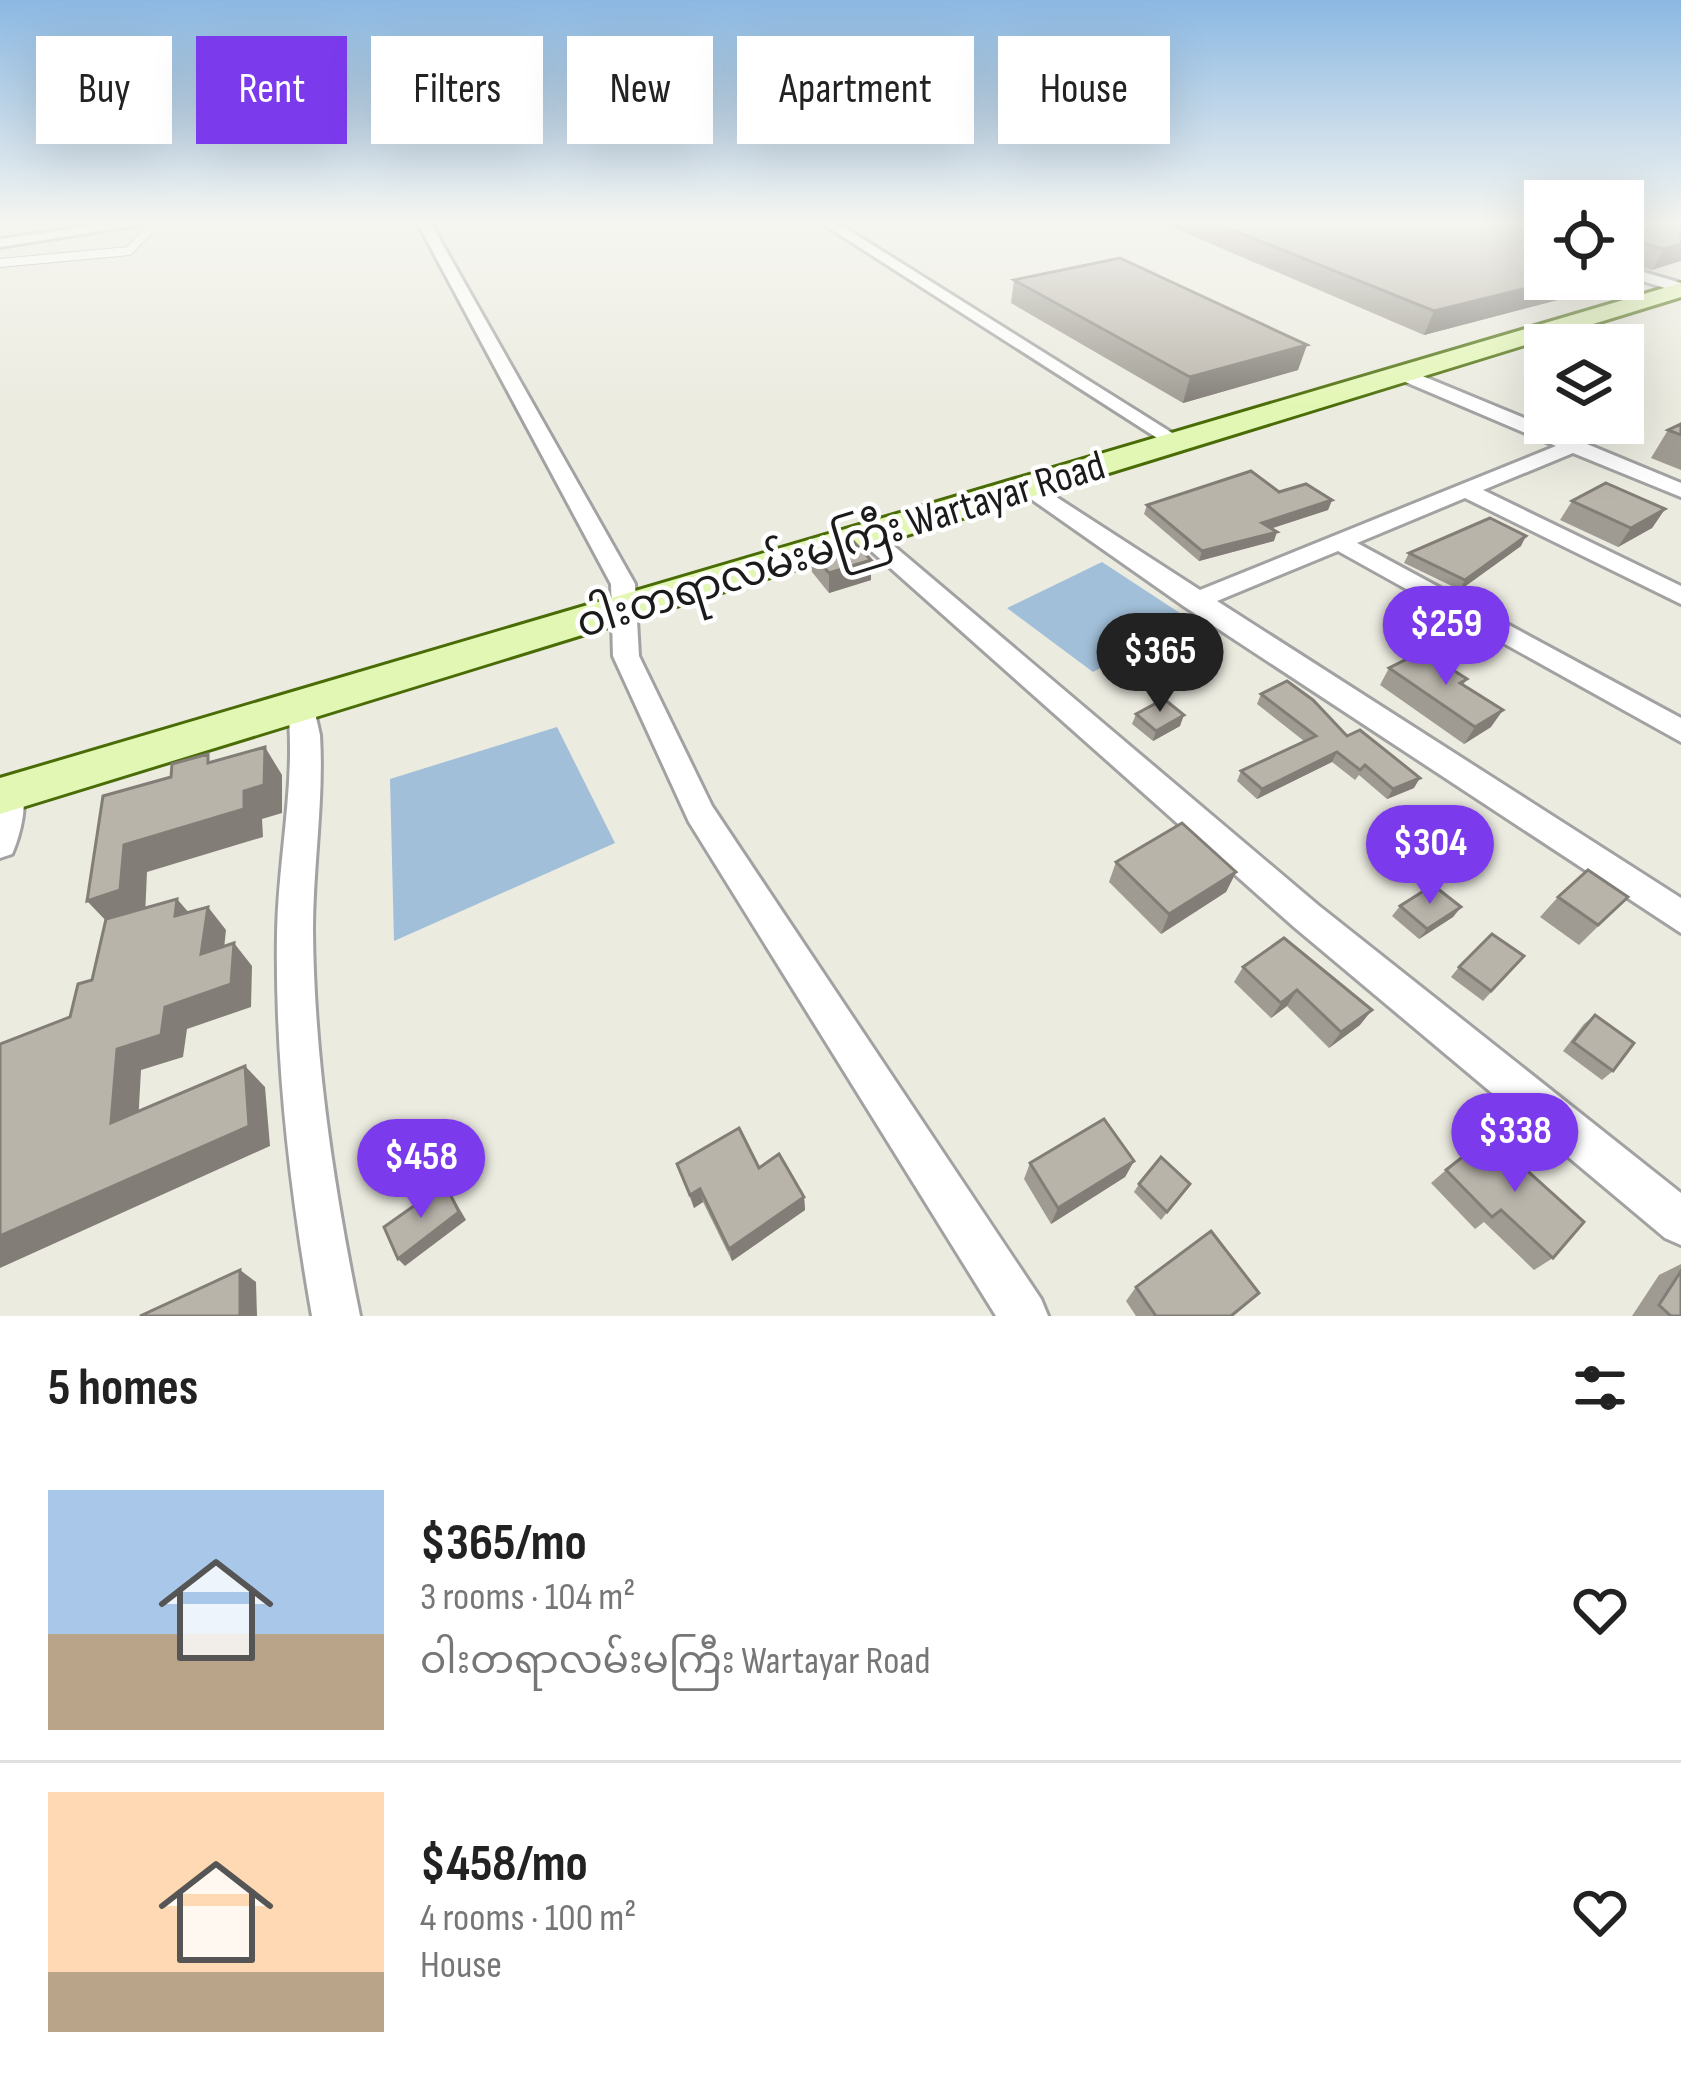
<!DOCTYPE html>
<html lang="en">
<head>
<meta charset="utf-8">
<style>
  body { margin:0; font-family:"Sofia Sans Condensed","Noto Sans Myanmar",sans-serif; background:#f6f6f6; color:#222; height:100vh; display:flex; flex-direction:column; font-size:45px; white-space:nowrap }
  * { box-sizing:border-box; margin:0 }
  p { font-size:39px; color:#767676 }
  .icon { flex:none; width:66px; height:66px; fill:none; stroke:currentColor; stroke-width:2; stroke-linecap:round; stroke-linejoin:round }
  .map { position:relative; height:1316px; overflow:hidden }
  .drawer { display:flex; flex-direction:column; background:#fff; flex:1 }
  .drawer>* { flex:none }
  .banner { position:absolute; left:36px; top:36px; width:1611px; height:108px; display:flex; gap:24px }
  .buttons { position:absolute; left:1524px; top:180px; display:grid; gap:24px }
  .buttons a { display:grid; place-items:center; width:120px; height:120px; border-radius:0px; background:#fff; box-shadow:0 12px 48px #0002; font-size:60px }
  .price { position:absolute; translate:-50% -102px; padding:0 27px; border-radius:42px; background:#7c3aed; color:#fff; font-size:39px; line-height:78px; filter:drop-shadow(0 3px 6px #0008) }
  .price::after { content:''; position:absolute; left:50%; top:72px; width:36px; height:27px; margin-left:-18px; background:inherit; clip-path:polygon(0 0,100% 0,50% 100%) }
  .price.current { background:#222; color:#fff }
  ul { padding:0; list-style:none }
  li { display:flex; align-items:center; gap:36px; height:300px; padding:0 48px }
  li+li { border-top:3px solid #e0e0e0 }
  li span { display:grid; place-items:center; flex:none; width:336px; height:240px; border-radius:0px; color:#555 }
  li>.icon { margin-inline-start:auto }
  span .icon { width:144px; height:144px; fill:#fffc; stroke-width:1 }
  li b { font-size:51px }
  h2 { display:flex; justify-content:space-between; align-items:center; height:144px; padding:0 48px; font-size:51px }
  .pill { padding:0 42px; border-radius:0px; background:#fff; box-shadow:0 12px 48px #0002; font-size:42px; line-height:108px }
  .pill.current { background:#7c3aed; color:#fff }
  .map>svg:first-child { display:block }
  .water { fill:#a1bfd9 }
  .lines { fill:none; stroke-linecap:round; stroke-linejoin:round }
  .lane-casing { stroke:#a2a2a2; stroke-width:10 }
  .street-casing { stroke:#a2a2a2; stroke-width:6 }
  .secondary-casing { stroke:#496c07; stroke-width:6 }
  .lane { stroke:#fff; stroke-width:8 }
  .street { fill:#fff; fill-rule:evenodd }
  .secondary { fill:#e3f7b4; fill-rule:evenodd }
  .wall { fill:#9f9b92 }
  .shaded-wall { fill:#827e77 }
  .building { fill:#b9b4aa; stroke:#827e77; stroke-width:3 }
  .labels { text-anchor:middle; stroke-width:9; stroke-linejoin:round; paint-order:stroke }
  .street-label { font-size:42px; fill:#1b1b1b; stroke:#fff }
</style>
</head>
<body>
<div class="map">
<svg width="1681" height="1316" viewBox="0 0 1681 1316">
  <rect width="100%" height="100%" fill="#ecebe0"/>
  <g class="water">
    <polygon points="1102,562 1189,619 1093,672 1007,608"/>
    <polygon points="557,727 615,843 394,941 390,779"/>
  </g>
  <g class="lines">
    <g class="lane-casing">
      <polyline id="lane" points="0,263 129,251 156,222"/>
    </g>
    <g class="street-casing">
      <g id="street">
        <polygon points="119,222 156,222 0,247 0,239"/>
        <polygon points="417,222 430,222 635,584 639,656 712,806 1041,1299 1048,1316 996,1316 689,822 613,656 611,584"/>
        <polygon points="820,222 836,222 1185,441 1182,445 1168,445"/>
        <polygon points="1623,266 1681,283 1681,293 1623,275"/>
        <polygon points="1396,370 1408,370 1681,483 1681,497 1573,453 1483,490 1681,586 1681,604 1465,498 1357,543 1681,718 1681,742 1338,551 1217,601 1681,898 1681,933 1185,607 1014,487 1025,481 1033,482 1200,590 1556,446 1396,378"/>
        <polygon points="867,528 875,530 1318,905 1681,1193 1681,1245 1665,1238 1294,927 859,540 859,530"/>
        <path d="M 302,697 L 312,700 L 320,735 C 324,800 313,865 313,930 C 314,1059 334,1189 360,1316 L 312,1316 C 290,1190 275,1062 277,934 C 278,858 296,784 288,707 L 292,700 Z"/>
        <path d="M 9,781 L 20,784 C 29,802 20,836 12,854 L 0,858 L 0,784 Z"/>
      </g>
    </g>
    <g class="secondary-casing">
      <polygon id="secondary" points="1681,283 1681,297 0,814 0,778"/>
    </g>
    <use href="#lane" class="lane"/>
    <use href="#street" class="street"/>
    <use href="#secondary" class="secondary"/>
  </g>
  <g class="wall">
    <polygon points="1160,222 1544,222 1530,225 1545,279 1622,279 1619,284 1424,335"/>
    <polygon points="1623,222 1681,222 1652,270 1630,265"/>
    <polygon points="1014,280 1298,370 1183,403 1011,303"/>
    <polygon points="1681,424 1681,470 1651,458 1668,430"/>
    <polygon points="1279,492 1332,500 1328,510 1271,528 1274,541 1199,561 1144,514 1147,505"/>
    <polygon points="1572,501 1665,509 1652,528 1618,547 1560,520"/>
    <polygon points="1521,546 1460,590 1404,563 1409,553"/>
    <polygon points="811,552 871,560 871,580 829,593 812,572"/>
    <polygon points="1389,668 1467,679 1463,685 1491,727 1464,744 1380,685"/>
    <polygon points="1261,694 1347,736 1414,788 1387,799 1359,775 1355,780 1332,762 1257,799 1237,781 1241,771 1304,741 1257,704"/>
    <polygon points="1136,714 1180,726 1153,741 1132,724"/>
    <polygon points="1116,862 1236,872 1226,892 1161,934 1109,882"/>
    <polygon points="1558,897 1628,897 1579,945 1540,917"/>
    <polygon points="1400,906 1461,907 1453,917 1419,939 1392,916"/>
    <polygon points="1284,938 1360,1025 1329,1048 1287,1006 1271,1018 1234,982 1243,967"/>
    <polygon points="1524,956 1483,1001 1451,977 1459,967"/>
    <polygon points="1595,1015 1613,1071 1602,1080 1563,1051 1584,1024"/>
    <polygon points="1134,1161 1125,1177 1051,1224 1024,1179 1030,1163"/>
    <polygon points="677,1164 759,1168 804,1197 805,1210 732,1261 703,1202 694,1208"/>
    <polygon points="1446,1170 1584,1222 1553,1258 1534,1270 1484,1222 1475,1229 1431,1183"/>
    <polygon points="1139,1184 1190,1184 1161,1220 1134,1192"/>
    <polygon points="1681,1264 1681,1316 1632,1316 1659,1275"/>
    <polygon points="1136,1287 1259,1293 1233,1316 1136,1316 1126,1301"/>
  </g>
  <g class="shaded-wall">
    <polygon points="1681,244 1681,261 1652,270 1664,249"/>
    <polygon points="1633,258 1623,277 1623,264 1625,260"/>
    <polygon points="1563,279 1622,279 1619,284 1424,335 1434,311"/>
    <polygon points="1307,345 1298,370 1183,403 1190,377"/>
    <polygon points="1332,500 1328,510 1258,533 1262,523"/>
    <polygon points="1665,509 1652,528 1618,547 1631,528"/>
    <polygon points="1277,532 1274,541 1199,561 1202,551"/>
    <polygon points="1526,536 1521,546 1460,590 1465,580"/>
    <polygon points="871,560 871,580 829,593 829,573"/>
    <polygon points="1503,710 1491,727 1464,744 1475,727"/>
    <polygon points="1184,715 1180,726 1153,741 1156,731"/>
    <polygon points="265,747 282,775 282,813 262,819 263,837 147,872 145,917 113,928 87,901 124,845 244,791"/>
    <polygon points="1337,752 1332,762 1257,799 1262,789"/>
    <polygon points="1420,778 1414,788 1387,799 1393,789"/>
    <polygon points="1236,872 1226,892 1161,934 1169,914"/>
    <polygon points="177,899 197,922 175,916"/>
    <polygon points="208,907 226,930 221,977 201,954"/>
    <polygon points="1461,907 1453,917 1419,939 1427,929"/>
    <polygon points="234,943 252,966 251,1007 187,1029 183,1057 141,1070 137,1143 111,1123 117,1049"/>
    <polygon points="1297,990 1287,1006 1271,1018 1281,1003"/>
    <polygon points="1372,1010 1360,1025 1329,1048 1341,1032"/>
    <polygon points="245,1066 265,1087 270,1146 0,1268 0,1236"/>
    <polygon points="1134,1161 1125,1177 1051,1224 1058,1208"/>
    <polygon points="445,1184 466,1220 405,1266 398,1259"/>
    <polygon points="700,1189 703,1202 694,1208 690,1195"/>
    <polygon points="804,1197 805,1210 732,1261 729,1249"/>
    <polygon points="240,1270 256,1282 257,1316 240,1316"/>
  </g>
  <g class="building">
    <polygon points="1213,222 1523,222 1545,230 1545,279 1563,279 1434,311"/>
    <polygon points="1623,222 1681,222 1681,244 1664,249 1632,241 1633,258 1625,260 1631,262 1623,264"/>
    <polygon points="1120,258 1307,345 1190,377 1014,280"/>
    <polygon points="1681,424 1681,435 1668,430"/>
    <polygon points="1251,471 1279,492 1306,484 1332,500 1262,523 1277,532 1202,551 1147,505"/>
    <polygon points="1606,483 1665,509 1631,528 1572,501"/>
    <polygon points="1490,518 1526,536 1465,580 1409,553"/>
    <polygon points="852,540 871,560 829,573 811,552"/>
    <polygon points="1423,651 1467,679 1460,683 1503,710 1475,727 1389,668"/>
    <polygon points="1287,681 1313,700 1347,736 1360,730 1420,778 1393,789 1365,765 1360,770 1337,752 1262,789 1241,771 1316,736 1261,694"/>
    <polygon points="1164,699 1184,715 1156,731 1136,714"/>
    <polygon points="265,747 264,785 244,791 244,809 124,845 120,890 87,901 103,796 171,777 172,764 208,754 208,763"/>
    <polygon points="1182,823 1236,872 1169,914 1116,862"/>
    <polygon points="1588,870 1628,897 1598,925 1558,897"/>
    <polygon points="1433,885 1461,907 1427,929 1400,906"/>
    <polygon points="177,899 175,916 208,907 201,954 234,943 231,984 165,1007 161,1035 117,1049 111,1123 245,1066 249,1126 0,1236 0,1044 70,1017 78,984 92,980 106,919"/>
    <polygon points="1492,934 1524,956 1491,991 1459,967"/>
    <polygon points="1284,938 1372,1010 1341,1032 1297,990 1281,1003 1243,967"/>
    <polygon points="1595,1015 1634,1043 1613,1071 1573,1042"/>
    <polygon points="1104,1119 1134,1161 1058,1208 1030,1163"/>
    <polygon points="739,1128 759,1168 779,1154 804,1197 729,1249 700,1189 690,1195 677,1164"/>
    <polygon points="1489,1136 1584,1222 1553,1258 1501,1210 1492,1217 1446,1170"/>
    <polygon points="1161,1157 1190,1184 1167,1212 1139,1184"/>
    <polygon points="445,1184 459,1212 398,1259 384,1227"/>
    <polygon points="1211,1231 1259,1293 1231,1316 1156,1316 1136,1287"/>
    <polygon points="240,1270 240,1316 140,1316"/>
    <polygon points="1681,1271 1681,1316 1671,1316 1659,1305"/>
  </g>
  <linearGradient id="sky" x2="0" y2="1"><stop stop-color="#8bb8e2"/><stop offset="0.55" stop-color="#f6f6f1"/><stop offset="1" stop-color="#f6f6f1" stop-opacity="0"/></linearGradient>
  <rect width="1681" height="407" fill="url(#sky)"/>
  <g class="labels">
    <g class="street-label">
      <text transform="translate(840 543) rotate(-17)" y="15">ဝါးတရာလမ်းမကြီး Wartayar Road</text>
    </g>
  </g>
</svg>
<div class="buttons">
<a><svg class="icon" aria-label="locate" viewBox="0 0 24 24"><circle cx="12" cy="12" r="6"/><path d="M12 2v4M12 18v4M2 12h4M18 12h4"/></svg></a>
<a><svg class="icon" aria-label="layers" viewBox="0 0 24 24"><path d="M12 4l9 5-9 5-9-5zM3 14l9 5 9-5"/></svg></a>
</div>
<b class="price" style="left:1446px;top:688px">$259</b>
<b class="price current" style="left:1160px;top:715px">$365</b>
<b class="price" style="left:1430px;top:907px">$304</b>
<b class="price" style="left:1515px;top:1195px">$338</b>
<b class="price" style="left:421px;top:1221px">$458</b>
<div class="banner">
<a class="pill">Buy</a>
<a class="pill current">Rent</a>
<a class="pill">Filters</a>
<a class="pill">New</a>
<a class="pill">Apartment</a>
<a class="pill">House</a>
</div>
</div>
<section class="drawer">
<h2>5 homes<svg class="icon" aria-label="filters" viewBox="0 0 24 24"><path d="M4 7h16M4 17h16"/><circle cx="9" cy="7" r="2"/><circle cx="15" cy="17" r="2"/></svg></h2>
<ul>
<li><span style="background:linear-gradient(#a9c7e8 60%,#b9a48a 0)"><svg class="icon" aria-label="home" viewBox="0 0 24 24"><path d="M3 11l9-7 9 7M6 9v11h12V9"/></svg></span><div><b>$365/mo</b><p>3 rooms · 104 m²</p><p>ဝါးတရာလမ်းမကြီး Wartayar Road</p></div><svg class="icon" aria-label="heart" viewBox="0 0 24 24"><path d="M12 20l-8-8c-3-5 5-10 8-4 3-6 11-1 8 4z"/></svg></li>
<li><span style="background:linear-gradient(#ffd9b3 75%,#b9a48a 0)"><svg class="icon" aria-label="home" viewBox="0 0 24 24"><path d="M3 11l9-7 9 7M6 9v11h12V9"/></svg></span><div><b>$458/mo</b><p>4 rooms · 100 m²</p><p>House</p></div><svg class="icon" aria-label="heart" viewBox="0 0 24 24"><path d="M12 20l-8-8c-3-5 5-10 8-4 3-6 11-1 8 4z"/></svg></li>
</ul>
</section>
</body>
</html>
